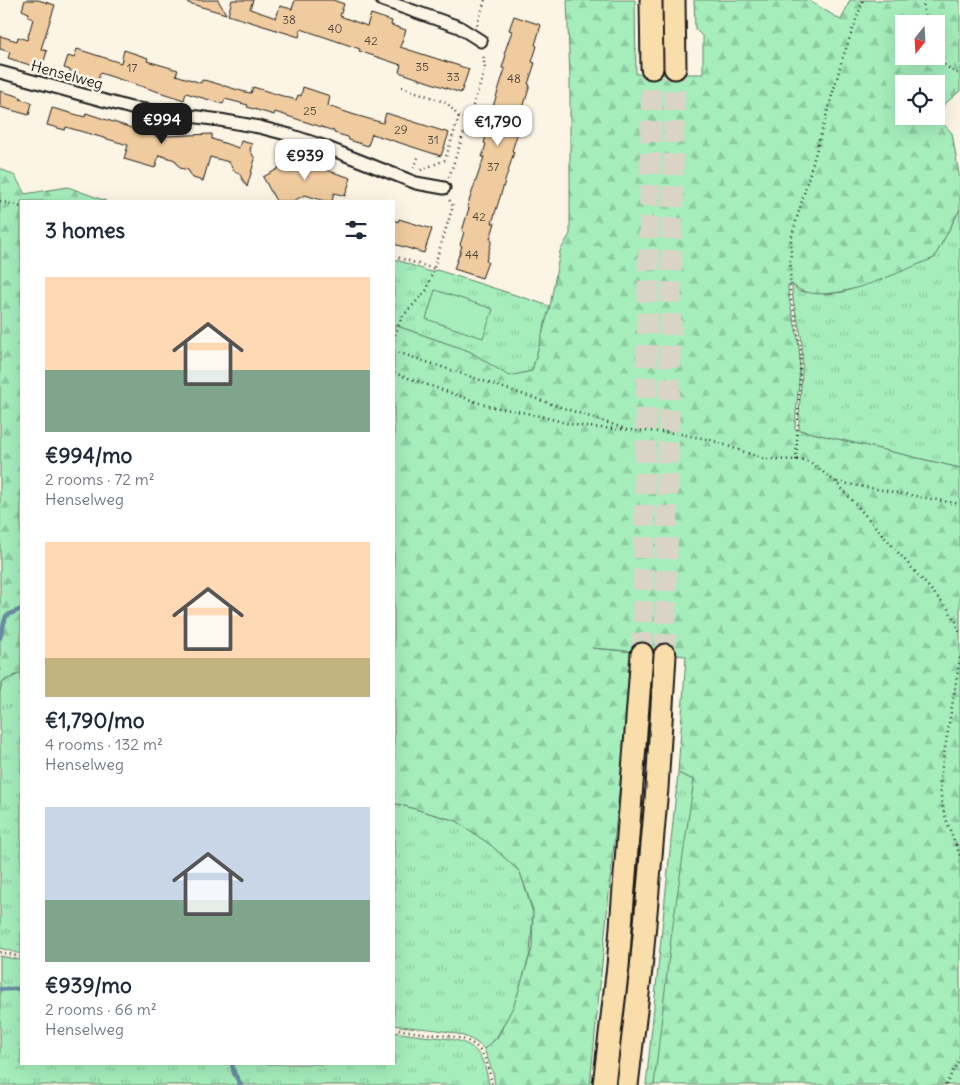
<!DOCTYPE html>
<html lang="en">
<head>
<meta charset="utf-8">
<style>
  body { margin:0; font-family:Delius,sans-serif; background:#f6f6f7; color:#1f2937; height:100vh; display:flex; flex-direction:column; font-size:19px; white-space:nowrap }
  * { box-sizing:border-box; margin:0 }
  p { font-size:16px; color:#747a83 }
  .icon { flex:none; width:28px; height:28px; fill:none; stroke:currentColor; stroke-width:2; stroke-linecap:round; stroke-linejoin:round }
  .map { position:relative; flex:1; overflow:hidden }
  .side { position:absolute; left:20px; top:200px; width:375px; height:865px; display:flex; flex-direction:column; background:#fff; border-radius:0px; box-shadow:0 5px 20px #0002 }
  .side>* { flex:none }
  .needle { width:32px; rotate:198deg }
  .controls { position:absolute; left:895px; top:15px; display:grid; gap:10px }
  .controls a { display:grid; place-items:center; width:50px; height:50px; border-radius:0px; background:#fff; box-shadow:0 5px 20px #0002; font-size:25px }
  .price { position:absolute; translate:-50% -42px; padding:0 11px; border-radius:10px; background:#fff; color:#222; font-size:16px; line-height:32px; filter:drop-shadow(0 1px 2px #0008) }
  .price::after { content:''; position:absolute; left:50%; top:30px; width:15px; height:11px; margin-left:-8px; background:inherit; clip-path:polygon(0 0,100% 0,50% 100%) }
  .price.selected { background:#1c1c1c; color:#fff }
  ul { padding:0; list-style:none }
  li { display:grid; align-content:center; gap:10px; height:265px; padding:0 25px }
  li span { display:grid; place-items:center; height:155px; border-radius:0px; color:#555 }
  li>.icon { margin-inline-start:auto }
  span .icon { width:90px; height:90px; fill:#fffc; stroke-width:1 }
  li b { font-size:21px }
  h2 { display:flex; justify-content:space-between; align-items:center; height:60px; padding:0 25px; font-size:21px }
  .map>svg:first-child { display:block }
  .grass { fill:url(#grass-tufts); stroke:#60846c }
  .forest { fill:url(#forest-firs); stroke:#60846c; fill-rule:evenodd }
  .pitch { fill:#a5edbb; stroke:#60846c }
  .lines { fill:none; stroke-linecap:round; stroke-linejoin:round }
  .stream { stroke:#698ca2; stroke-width:4.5 }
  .building { fill:#efcb9f; stroke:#1c1c1c }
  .highway-tunnel { stroke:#dad4c7; stroke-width:21; stroke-dasharray:21 11; stroke-linecap:butt }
  .street-casing { stroke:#1c1c1c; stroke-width:15 }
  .highway-casing { stroke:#1c1c1c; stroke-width:25 }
  .path { stroke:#1c1c1c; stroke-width:2.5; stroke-dasharray:1 4; stroke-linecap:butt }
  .street { stroke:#fcf5e5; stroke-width:11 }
  .highway { stroke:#f9deab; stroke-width:21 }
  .labels { text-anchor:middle; stroke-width:5; stroke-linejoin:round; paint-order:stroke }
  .number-label { font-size:12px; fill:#51483d }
  .street-label { font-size:15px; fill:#1c1c1c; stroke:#fcf5e5 }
</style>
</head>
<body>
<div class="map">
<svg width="960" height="1085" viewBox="0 0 960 1085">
  <defs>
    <pattern id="grass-tufts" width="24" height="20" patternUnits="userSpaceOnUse" patternTransform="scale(1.25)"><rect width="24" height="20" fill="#a5edbb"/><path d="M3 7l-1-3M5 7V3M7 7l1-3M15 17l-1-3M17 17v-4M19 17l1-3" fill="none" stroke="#8dcba0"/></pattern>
    <pattern id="forest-firs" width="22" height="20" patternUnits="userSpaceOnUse" patternTransform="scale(1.25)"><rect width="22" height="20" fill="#a5edbb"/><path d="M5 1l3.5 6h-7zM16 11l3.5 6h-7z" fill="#8dcba0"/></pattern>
  </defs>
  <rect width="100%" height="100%" fill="#fcf5e5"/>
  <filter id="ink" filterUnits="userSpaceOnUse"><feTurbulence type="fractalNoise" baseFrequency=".02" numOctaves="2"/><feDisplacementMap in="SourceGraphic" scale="10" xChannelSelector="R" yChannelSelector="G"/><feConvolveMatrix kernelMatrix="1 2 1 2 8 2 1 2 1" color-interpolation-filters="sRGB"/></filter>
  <g filter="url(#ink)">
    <g class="grass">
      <path d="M 960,209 L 960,468 L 799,430 C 798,402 804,374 802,345 C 801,325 791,305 792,284 L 798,291 L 826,294 L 844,292 L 934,258 Z"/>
      <polygon points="394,259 431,272 437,270 550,306 532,371 509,377 469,351 394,325"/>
      <polygon points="21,673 21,954 0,948 0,690 2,682"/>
      <polygon points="678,773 694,780 655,1085 646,1085"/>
      <path d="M 394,803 L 457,821 L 492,846 L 520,872 L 533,913 L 530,953 L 515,1005 L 496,1038 L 484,1049 C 463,1027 422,1030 394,1025 Z"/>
      <path d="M 0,956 L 21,960 L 21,1064 L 394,1064 L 394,1032 C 407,1034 420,1036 433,1037 C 470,1040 483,1047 489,1085 L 0,1085 Z"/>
    </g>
    <g class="forest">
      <path d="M 567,0 L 635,0 L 636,74 L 703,74 L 703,37 L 695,29 L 694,0 L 808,0 L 841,20 L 850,0 L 960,0 L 960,91 L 936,111 L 936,84 L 904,84 L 904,116 L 936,116 L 952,133 L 960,180 L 960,209 L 934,258 C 902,270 820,313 792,284 L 788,285 C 788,305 797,326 799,347 C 802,374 796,402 795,429 L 960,468 L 960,1085 L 654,1085 L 671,938 L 694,780 L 678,773 L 686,656 L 592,648 L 633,652 L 590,1085 L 495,1085 L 493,1073 L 484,1049 L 497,1038 L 514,1005 L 532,949 L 533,910 L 520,872 L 492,846 L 457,821 L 394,803 L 394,325 L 469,351 L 509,376 L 532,371 L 550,306 L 560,251 L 570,234 L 570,78 ZM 904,24 L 936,24 L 936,56 L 904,56 Z"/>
      <polygon points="0,168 15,176 25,194 68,187 106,201 21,201 21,672 3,682 0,691"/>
    </g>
    <polygon class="pitch" points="435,290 493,309 483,338 426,319"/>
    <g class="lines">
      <g class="stream">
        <polyline points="0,638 6,616 21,609"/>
        <path d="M 0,989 C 8,990 14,988 21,989"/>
        <polyline points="232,1064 234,1073 241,1085"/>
      </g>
    </g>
    <g class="building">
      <polygon points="25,0 38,0 55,5 41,49 47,51 43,64 37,62 36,67 8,58 10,52 0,49 0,36 17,41 18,37 27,40 33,19 28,17 29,13 22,10"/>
      <polygon points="188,0 218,0 226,14 188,3"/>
      <polygon points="232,0 253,0 250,9 276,18 280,6 292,9 295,0 333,0 344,4 340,16 367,26 371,14 392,21 391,25 406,30 400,47 469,69 461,93 399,72 401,65 359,51 360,49 301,29 299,37 228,15"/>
      <polygon points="514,16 541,25 535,45 537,46 532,62 535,63 528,84 530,85 515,135 517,135 512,151 514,152 492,223 495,223 490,239 492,240 486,261 488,262 482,278 454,269 462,246 460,245 464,232 462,231 469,208 467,207 484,157 482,157 486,144 484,143 491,120 489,119 505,69 502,68 506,55 504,54 512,31 509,30"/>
      <polygon points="77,49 121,63 124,50 148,58 147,61 178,70 176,75 201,83 202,80 208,81 245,92 251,93 253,87 296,100 298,95 301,96 303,87 330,96 328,106 355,115 383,123 386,113 449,133 441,156 372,134 368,146 349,140 348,137 334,133 334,131 275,112 274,115 247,107 248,105 225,99 223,104 186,93 184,100 100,73 98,80 70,72 70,70 64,68 68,56 74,58"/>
      <polygon points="0,91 21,97 20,99 32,103 29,115 0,107"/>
      <polygon points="52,108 85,117 86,113 165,139 166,136 212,134 212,139 239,148 241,141 252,144 250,150 255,159 247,187 239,173 234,171 229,162 210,157 203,181 193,178 188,170 180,168 175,160 159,155 155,168 124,159 128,145 66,127 65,130 47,125"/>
      <polygon points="283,154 308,162 307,164 351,178 345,196 334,193 332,201 325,201 305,195 293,201 276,201 263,177 278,169"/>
      <polygon points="399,219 432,229 424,253 394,244 394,220 398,222"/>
    </g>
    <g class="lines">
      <g class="highway-tunnel">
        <polyline points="642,654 652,68"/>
        <polyline points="665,655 675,68"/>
      </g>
      <g class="street-casing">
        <g id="street">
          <polyline points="382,0 459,27 481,41"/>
          <polyline points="0,72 131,108 220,120 259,127 290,135 323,146 416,183 444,188"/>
        </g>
      </g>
      <g class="highway-casing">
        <g id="highway">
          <polyline points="651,0 652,68"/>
          <polyline points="674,0 675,68"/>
          <polyline points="604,1085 618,966 642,654"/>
          <polyline points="627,1085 641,969 657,788 665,655"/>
        </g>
      </g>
      <g class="path">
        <polyline points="923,0 925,24"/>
        <polyline points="477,25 485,0"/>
        <polyline points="932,56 956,73 960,73"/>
        <polyline points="402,87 447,103 459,117 468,120"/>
        <polyline points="414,168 419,155"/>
        <polyline points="421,170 445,160 459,117"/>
        <polyline points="449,177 485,70 483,53"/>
        <polyline points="0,201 21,207"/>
        <polyline points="394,256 434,269"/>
        <polyline points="394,340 401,318 427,290 453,206 448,198"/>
        <polyline points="394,351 623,428"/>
        <polyline points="394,373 488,406 532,414 566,423 587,427 676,433 711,440 764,459 803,460 810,462 836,482 948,609 956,622 960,634"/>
        <polyline points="796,460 801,351 795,316 790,295 791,239 843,57 863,0"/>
        <polyline points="837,482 960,504"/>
        <path d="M 960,658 L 940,778 C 940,805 946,821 956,845 L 960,846"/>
        <polyline points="956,845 960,856"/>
        <polyline points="0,952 21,957"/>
        <path d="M 394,1028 C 406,1031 419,1033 432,1034 C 471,1038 485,1042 492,1085"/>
        <polyline points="946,1085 960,1057"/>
      </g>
      <use href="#street" class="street"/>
      <use href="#highway" class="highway"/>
    </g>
  </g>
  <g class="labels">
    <g class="number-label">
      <text x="289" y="24">38</text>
      <text x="335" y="33">40</text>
      <text x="371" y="45">42</text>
      <text x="422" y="71">35</text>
      <text x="132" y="72">17</text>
      <text x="453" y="81">33</text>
      <text x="514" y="83">48</text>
      <text x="310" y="115">25</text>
      <text x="401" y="134">29</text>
      <text x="433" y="144">31</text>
      <text x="493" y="171">37</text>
      <text x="479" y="221">42</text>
      <text x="472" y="259">44</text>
    </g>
    <g class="street-label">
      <text transform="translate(67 75) rotate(15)" y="5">Henselweg</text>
    </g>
  </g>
</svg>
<div class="controls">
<a><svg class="needle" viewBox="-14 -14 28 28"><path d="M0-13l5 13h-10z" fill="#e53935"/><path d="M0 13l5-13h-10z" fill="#747a83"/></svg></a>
<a><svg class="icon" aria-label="locate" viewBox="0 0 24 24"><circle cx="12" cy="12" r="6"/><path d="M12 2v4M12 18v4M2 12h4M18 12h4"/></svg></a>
</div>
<b class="price selected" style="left:162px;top:145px">€994</b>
<b class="price" style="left:498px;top:147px">€1,790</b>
<b class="price" style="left:305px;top:181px">€939</b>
<section class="side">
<h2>3 homes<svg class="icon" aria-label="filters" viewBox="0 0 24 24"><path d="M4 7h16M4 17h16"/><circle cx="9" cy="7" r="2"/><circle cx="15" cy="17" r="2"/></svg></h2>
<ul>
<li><span style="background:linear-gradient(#ffd9b3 60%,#7fa58c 0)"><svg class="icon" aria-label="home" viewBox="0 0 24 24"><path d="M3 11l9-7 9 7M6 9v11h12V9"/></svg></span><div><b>€994/mo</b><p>2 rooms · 72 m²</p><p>Henselweg</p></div></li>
<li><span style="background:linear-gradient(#ffd9b3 75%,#c2b280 0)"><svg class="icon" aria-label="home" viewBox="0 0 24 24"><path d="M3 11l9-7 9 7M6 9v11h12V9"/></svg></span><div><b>€1,790/mo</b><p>4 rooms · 132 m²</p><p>Henselweg</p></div></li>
<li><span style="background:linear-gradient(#c9d6e8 60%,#7fa58c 0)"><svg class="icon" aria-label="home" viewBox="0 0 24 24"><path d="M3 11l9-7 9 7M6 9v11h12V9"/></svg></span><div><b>€939/mo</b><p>2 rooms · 66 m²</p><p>Henselweg</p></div></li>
</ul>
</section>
</div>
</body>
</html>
